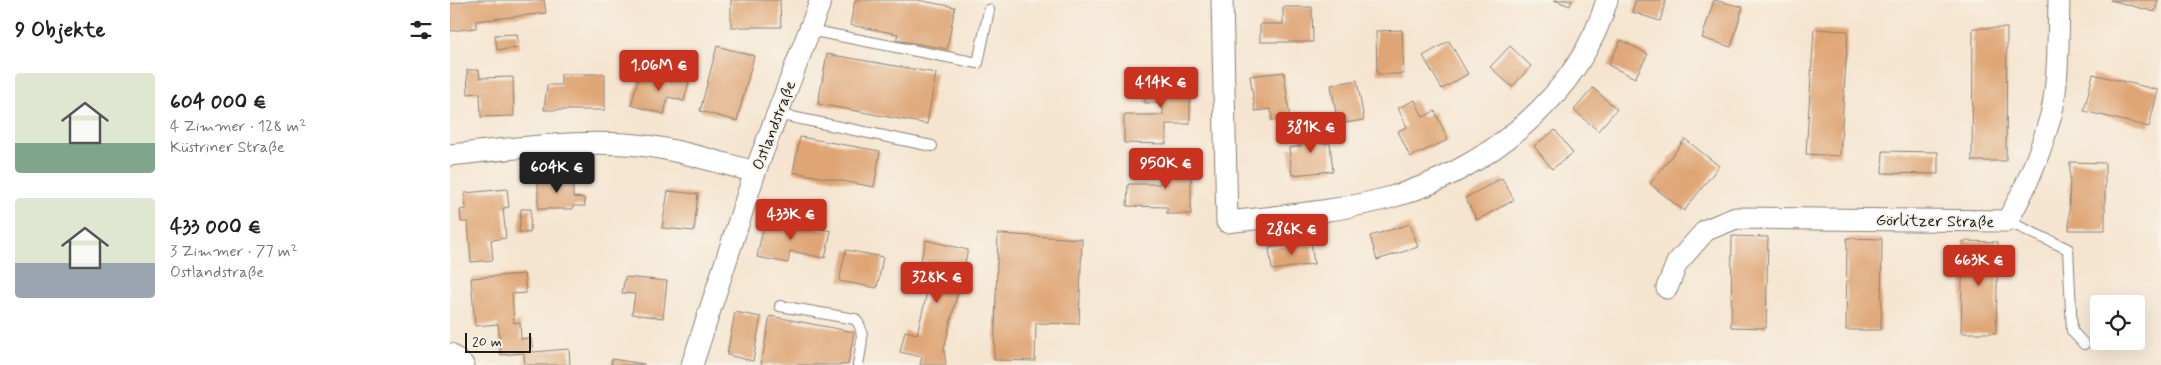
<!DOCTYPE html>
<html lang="de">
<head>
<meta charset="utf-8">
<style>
  body { margin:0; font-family:Mynerve,sans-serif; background:#f6f6f6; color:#222; height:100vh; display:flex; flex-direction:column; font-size:19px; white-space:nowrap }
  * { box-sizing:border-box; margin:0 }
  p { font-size:16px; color:#767676 }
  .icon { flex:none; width:28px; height:28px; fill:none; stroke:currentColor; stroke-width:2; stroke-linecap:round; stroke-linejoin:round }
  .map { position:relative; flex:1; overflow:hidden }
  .drawer { display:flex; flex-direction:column; background:#fff; width:450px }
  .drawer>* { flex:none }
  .fabs { position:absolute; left:1640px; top:295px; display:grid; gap:10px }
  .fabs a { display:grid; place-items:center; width:55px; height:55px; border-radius:5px; background:#fff; box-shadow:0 5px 20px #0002; font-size:25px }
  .scale { position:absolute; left:15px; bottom:12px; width:66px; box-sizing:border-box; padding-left:5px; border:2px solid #1c1c1c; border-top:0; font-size:14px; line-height:18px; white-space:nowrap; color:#1c1c1c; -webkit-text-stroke:4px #f7f3e8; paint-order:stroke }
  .price { position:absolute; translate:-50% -42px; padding:0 11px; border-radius:5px; background:#c8321e; color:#fff; font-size:16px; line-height:32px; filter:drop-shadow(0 1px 2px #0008) }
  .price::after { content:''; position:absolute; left:50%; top:30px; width:15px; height:11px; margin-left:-8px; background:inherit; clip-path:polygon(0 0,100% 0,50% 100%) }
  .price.on { background:#222; color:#fff }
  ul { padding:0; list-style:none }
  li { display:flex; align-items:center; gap:15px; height:125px; padding:0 15px }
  li span { display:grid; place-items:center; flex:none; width:140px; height:100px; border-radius:5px; color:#555 }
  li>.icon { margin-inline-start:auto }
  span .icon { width:60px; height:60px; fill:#fffc; stroke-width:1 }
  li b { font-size:21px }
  h2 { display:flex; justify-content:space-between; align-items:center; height:60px; padding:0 15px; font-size:21px }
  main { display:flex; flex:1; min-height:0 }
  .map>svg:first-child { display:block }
  .building { fill:#dfa575 }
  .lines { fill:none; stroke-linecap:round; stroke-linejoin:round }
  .lane-casing { stroke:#888076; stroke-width:12 }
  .street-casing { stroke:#888076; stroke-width:23 }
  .lane { stroke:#fff; stroke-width:10 }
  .street { stroke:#fff; stroke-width:21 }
  .labels { text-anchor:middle; stroke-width:4; stroke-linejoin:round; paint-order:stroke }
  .street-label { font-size:16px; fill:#1c1c1c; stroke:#f7f3e8 }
</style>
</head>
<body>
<main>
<section class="drawer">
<h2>9 Objekte<svg class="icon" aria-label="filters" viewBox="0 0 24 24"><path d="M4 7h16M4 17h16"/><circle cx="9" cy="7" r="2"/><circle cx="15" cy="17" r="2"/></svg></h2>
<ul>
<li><span style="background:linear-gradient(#dfe7d0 70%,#7fa58c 0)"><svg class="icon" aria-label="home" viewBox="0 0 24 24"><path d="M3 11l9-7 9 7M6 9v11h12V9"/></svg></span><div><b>604 000 €</b><p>4 Zimmer · 128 m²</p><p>Küstriner Straße</p></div></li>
<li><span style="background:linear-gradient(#dfe7d0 65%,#9aa5b1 0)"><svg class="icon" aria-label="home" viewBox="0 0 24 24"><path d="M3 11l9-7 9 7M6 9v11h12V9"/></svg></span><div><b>433 000 €</b><p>3 Zimmer · 77 m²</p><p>Ostlandstraße</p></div></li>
</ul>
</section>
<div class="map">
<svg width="1711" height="365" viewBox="0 0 1711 365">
  <rect width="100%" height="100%" fill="#f7f3e8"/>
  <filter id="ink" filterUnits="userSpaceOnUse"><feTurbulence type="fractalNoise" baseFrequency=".02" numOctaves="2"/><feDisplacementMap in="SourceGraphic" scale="10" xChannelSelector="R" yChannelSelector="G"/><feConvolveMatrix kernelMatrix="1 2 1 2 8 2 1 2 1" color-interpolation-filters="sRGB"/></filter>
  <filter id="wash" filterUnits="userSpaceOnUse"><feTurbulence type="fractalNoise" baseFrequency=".0096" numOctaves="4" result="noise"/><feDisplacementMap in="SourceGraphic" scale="20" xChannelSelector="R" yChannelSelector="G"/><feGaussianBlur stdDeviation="1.12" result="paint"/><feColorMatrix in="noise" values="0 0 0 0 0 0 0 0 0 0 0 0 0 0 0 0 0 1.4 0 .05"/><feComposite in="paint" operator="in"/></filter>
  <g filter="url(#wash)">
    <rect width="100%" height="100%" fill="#f5e5d0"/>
    <g id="blocks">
      <g class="building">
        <polygon points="23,0 94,0 96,13 26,21 26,28 0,31 0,4"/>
        <polygon points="281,0 330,0 331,27 281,27"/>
        <polygon points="405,0 467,0 505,7 497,49 446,40 448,34 400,25"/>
        <polygon points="1104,0 1122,0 1120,6"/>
        <polygon points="1186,0 1216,0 1210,21 1182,12"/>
        <polygon points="1264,0 1293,7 1281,47 1252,38"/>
        <polygon points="1660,0 1708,0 1705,12"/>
        <polygon points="833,7 862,7 863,42 810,42 810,24 833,24"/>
        <polygon points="1523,28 1557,28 1556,161 1522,161"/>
        <polygon points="1364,29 1398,31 1390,156 1356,154"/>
        <polygon points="952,30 954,74 927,74 926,31"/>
        <polygon points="67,34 69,48 47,50 45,35"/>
        <polygon points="1171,40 1198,54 1185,78 1158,65"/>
        <polygon points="999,41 1018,74 992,89 973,56"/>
        <polygon points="267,46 304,56 287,121 250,111"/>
        <polygon points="1060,46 1081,66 1062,87 1040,67"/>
        <polygon points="377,54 486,73 477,124 368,104"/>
        <polygon points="713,69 740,70 740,124 716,124 716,144 674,143 674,115 713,115 713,103 695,103 695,80 713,80"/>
        <polygon points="17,70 29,70 30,78 63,77 64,116 31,117 30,93 18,94"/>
        <polygon points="224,72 240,77 234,101 218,97 214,114 181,105 190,73 222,82"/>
        <polygon points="834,72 840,119 822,121 821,109 805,111 800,76"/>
        <polygon points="111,74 155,74 155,110 94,110 97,85 111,85"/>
        <polygon points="1643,74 1708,90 1699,127 1634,111"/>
        <polygon points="907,80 914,120 888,124 881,85"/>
        <polygon points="1143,88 1167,109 1148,131 1124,110"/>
        <polygon points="965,100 973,117 985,111 998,140 960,157 948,131 957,127 948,108"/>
        <polygon points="868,125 870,144 880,143 883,171 842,175 839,148 851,146 849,128"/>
        <polygon points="1105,130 1123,153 1102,169 1084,146"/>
        <polygon points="350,137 430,151 424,187 343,172"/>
        <polygon points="1235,139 1269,166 1234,211 1200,184"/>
        <polygon points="1433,151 1488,152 1488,174 1432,173"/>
        <polygon points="1620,162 1655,163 1655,230 1619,230"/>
        <polygon points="710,163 741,163 741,214 717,214 717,207 677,206 678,184 710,184"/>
        <polygon points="88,176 107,176 107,181 123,181 123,197 134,198 135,206 123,206 123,209 88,209"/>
        <polygon points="1052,178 1064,200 1027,220 1015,198"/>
        <polygon points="57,189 59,207 53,208 56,238 41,240 43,260 21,262 18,222 11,222 10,210 16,209 15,193"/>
        <polygon points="218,191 248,194 244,231 212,228"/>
        <polygon points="71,209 81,209 80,233 69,232"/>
        <polygon points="315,218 381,231 375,258 340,251 338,263 307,257"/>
        <polygon points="960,224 968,247 927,260 920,236"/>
        <polygon points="548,234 632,239 629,324 586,323 585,361 544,360"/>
        <polygon points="1282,236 1318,237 1316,328 1281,327"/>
        <polygon points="1397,238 1432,239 1431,330 1396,330"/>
        <polygon points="476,240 518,250 494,349 496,365 470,365 472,357 450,352 455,331 467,334 484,264 471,260"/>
        <polygon points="1513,241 1548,242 1546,333 1511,333"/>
        <polygon points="861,242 864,264 822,270 819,248"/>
        <polygon points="396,250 433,257 427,288 389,281"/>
        <polygon points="74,274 76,293 62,294 64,323 70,322 71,339 81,338 83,352 119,349 120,365 75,365 74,353 51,355 48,324 25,326 21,278"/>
        <polygon points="175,277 217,281 213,318 182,314 185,294 172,293"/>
        <polygon points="285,312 311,317 303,361 277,355"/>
        <polygon points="320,316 404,332 398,365 311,365"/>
        <polygon points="162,359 194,364 194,365 161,365"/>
      </g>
    </g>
  </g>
  <g filter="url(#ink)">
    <use href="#blocks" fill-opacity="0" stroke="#888076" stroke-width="1"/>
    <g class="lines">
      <g class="lane-casing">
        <g id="lane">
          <polyline points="359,30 528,63 539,10"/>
          <polyline points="327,114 482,146"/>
          <polyline points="1557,221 1618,249 1622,331 1634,344"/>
          <path d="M 330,306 L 405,319 C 417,331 410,350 408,365"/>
        </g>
      </g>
      <g class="street-casing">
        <g id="street">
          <path d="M 772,0 L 777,222 C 830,216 886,212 938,198 C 1034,172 1129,97 1157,0"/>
          <path d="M 0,155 C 58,149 116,141 175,144 C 219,146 263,161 305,172"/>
          <path d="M 1217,288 L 1227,263 L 1256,230 L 1286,218 L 1557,221 C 1576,189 1591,151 1601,115 C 1609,82 1608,34 1609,0"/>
          <polyline points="0,354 13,365"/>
          <polyline points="242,365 305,172 371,0"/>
        </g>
      </g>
      <use href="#lane" class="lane"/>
      <use href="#street" class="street"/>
    </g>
  </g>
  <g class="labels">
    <g class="street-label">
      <text transform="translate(323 125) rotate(-69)" y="6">Ostlandstraße</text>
      <text transform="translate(1485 220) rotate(1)" y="6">Görlitzer Straße</text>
    </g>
  </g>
</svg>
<div class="fabs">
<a><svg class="icon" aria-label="locate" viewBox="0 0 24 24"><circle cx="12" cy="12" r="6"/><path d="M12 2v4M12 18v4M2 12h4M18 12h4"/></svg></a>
</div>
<div class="scale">20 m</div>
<b class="price" style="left:209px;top:92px">1.06M €</b>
<b class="price" style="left:711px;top:109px">414K €</b>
<b class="price" style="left:861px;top:154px">381K €</b>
<b class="price" style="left:716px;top:190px">950K €</b>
<b class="price on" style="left:107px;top:194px">604K €</b>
<b class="price" style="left:341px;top:241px">433K €</b>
<b class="price" style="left:842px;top:256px">286K €</b>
<b class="price" style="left:1529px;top:287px">663K €</b>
<b class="price" style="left:487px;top:304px">328K €</b>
</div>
</main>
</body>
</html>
